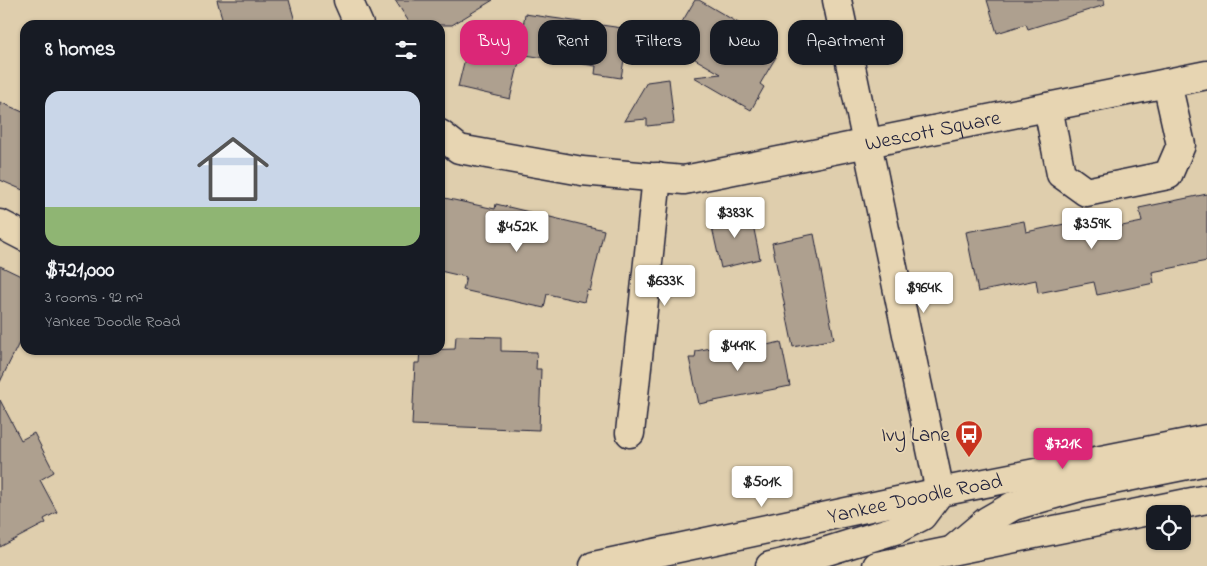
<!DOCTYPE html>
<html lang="en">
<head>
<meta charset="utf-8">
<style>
  body { margin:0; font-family:"Indie Flower",sans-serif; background:#242831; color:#f1f3f6; height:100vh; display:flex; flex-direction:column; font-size:19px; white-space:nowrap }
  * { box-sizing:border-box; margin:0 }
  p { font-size:16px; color:#9ea1a6 }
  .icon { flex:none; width:28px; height:28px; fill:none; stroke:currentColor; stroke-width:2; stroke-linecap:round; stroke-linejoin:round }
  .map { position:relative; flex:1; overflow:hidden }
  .panel { position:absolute; left:20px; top:20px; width:425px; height:335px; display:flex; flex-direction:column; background:#171b24; border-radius:15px; box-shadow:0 1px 4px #0004 }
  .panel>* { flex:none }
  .guide { position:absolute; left:460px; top:20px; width:475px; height:45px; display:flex; gap:10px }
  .controls { position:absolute; left:1146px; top:505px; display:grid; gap:10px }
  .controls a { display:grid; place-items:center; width:45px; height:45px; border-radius:10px; background:#171b24; box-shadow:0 1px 4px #0004; font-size:25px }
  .price { position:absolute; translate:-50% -42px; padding:0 11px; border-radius:5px; background:#fff; color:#222; font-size:16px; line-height:32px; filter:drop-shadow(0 1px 2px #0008) }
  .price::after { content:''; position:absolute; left:50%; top:30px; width:15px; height:11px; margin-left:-8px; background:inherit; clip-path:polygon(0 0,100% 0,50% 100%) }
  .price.active { background:#db2777; color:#fff }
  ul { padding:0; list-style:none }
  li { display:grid; align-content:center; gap:10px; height:265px; padding:0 25px }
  li span { display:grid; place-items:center; height:155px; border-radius:15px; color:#555 }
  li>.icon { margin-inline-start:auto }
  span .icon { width:90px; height:90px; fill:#fffc; stroke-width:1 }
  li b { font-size:21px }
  h2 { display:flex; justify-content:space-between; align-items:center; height:60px; padding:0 25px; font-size:21px }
  .tag { padding:0 18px; border-radius:15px; background:#171b24; box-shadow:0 1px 4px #0004; font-size:18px; line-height:45px }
  .tag.active { background:#db2777; color:#fff }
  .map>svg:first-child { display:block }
  .building { fill:#aea08f; stroke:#22223b }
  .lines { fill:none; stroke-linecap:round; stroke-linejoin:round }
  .minor-casing { stroke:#22223b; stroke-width:31 }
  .major-casing { stroke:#22223b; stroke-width:31 }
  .minor { stroke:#e7d5b2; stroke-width:28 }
  .major { stroke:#e7d5b2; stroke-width:28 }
  .labels { text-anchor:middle; stroke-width:4; stroke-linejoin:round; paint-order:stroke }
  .street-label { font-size:21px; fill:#22223b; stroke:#e7d5b2 }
  .poi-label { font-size:21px; fill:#22223b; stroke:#e7d5b2; text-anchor:end }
</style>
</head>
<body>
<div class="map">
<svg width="1207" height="566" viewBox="0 0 1207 566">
  <rect width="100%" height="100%" fill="#dfcead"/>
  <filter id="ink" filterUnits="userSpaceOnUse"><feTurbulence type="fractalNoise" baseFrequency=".02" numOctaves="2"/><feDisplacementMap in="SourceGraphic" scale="10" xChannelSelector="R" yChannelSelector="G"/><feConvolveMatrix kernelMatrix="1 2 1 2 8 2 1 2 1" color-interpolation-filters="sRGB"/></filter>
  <g filter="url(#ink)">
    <g class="building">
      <polygon points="217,0 289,0 296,25 224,25"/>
      <polygon points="395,0 493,0 452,25 411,25"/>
      <polygon points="695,0 699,0 752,31 747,40 776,57 760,84 764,87 751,110 694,77 721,74 669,44"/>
      <polygon points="987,0 1104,0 1105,5 1028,29 1026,24 997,33"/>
      <polygon points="525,14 629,29 621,78 595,74 596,66 519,54"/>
      <polygon points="468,46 520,58 510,99 458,87"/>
      <polygon points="669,79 674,123 647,126 647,119 624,121 647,82"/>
      <polygon points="0,102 25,113 25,191 0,180"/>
      <polygon points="1207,194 1207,261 1152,272 1154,283 1097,295 1094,282 1038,293 1036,280 978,292 966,232 1024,221 1026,232 1084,220 1087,233 1142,222 1139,208"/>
      <polygon points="440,197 495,209 496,204 604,230 590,291 587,290 584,302 547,294 544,308 463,290 466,277 440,271"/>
      <polygon points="750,210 760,259 721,268 710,218"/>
      <polygon points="814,234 834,339 793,347 772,243"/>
      <polygon points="0,266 25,278 25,346 19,343 0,382"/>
      <polygon points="456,336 501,337 501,351 537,352 536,369 541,369 539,430 412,425 415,363 419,363 420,350 455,349"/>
      <polygon points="781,342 790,386 699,404 689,358 695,358 696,351 730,344 732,352"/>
      <polygon points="0,400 21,440 34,433 54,472 40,480 57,512 44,519 46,523 0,547"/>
    </g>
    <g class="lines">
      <g class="minor-casing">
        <g id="minor">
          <polyline points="348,0 359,25"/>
          <polyline points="837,0 940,492"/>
          <polyline points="1048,107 1061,174 1086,192 1168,175 1181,145 1167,83"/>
          <path id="s1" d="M 440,134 L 459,149 L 582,171 L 684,180 L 1207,75"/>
          <polyline points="0,224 25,237"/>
          <polyline points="630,433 657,177"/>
        </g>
      </g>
      <g class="major-casing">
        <g id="major">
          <polyline points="955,548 987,521 1013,506 1083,486 1207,461"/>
          <path id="s2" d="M 594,566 L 940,492 L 1207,439"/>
          <polyline points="770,566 808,557 895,530 922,516 940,492"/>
          <polyline points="877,566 1207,499"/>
        </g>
      </g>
      <use href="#minor" class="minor"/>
      <use href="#major" class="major"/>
    </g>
  </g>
  <defs>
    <g id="bus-pin" transform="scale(1.4375)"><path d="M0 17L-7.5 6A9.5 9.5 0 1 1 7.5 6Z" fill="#c8321e" stroke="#e7d5b2"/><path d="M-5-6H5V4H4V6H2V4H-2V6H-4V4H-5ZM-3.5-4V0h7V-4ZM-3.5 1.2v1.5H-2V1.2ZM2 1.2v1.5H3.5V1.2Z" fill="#fff"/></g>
  </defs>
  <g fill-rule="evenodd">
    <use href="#bus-pin" x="969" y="434"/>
  </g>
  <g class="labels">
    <g class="street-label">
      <text dy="7" stroke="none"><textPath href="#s1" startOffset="505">Wescott Square</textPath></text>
      <text dy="7" stroke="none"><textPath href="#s2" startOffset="328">Yankee Doodle Road</textPath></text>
    </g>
    <g class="poi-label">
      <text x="950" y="441">Ivy Lane</text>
    </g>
  </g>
</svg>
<div class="controls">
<a><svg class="icon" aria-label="locate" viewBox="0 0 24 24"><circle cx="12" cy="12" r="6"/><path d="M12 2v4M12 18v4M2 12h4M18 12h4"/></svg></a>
</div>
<b class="price" style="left:735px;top:239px">$383K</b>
<b class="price" style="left:1092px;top:250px">$359K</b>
<b class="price" style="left:517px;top:253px">$452K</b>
<b class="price" style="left:665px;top:307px">$633K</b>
<b class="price" style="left:924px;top:314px">$964K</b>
<b class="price" style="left:738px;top:372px">$449K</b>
<b class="price active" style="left:1063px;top:470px">$721K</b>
<b class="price" style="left:762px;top:508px">$501K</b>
<div class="guide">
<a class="tag active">Buy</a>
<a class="tag">Rent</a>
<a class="tag">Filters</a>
<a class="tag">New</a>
<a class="tag">Apartment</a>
</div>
<section class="panel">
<h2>8 homes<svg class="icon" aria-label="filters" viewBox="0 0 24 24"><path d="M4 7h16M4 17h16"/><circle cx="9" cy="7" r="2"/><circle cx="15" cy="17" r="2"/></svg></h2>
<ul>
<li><span style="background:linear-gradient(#c9d6e8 75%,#8fb573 0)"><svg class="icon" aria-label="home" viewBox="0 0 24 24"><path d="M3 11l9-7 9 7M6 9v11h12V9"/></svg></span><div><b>$721,000</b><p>3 rooms · 92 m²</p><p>Yankee Doodle Road</p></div></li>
</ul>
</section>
</div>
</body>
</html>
